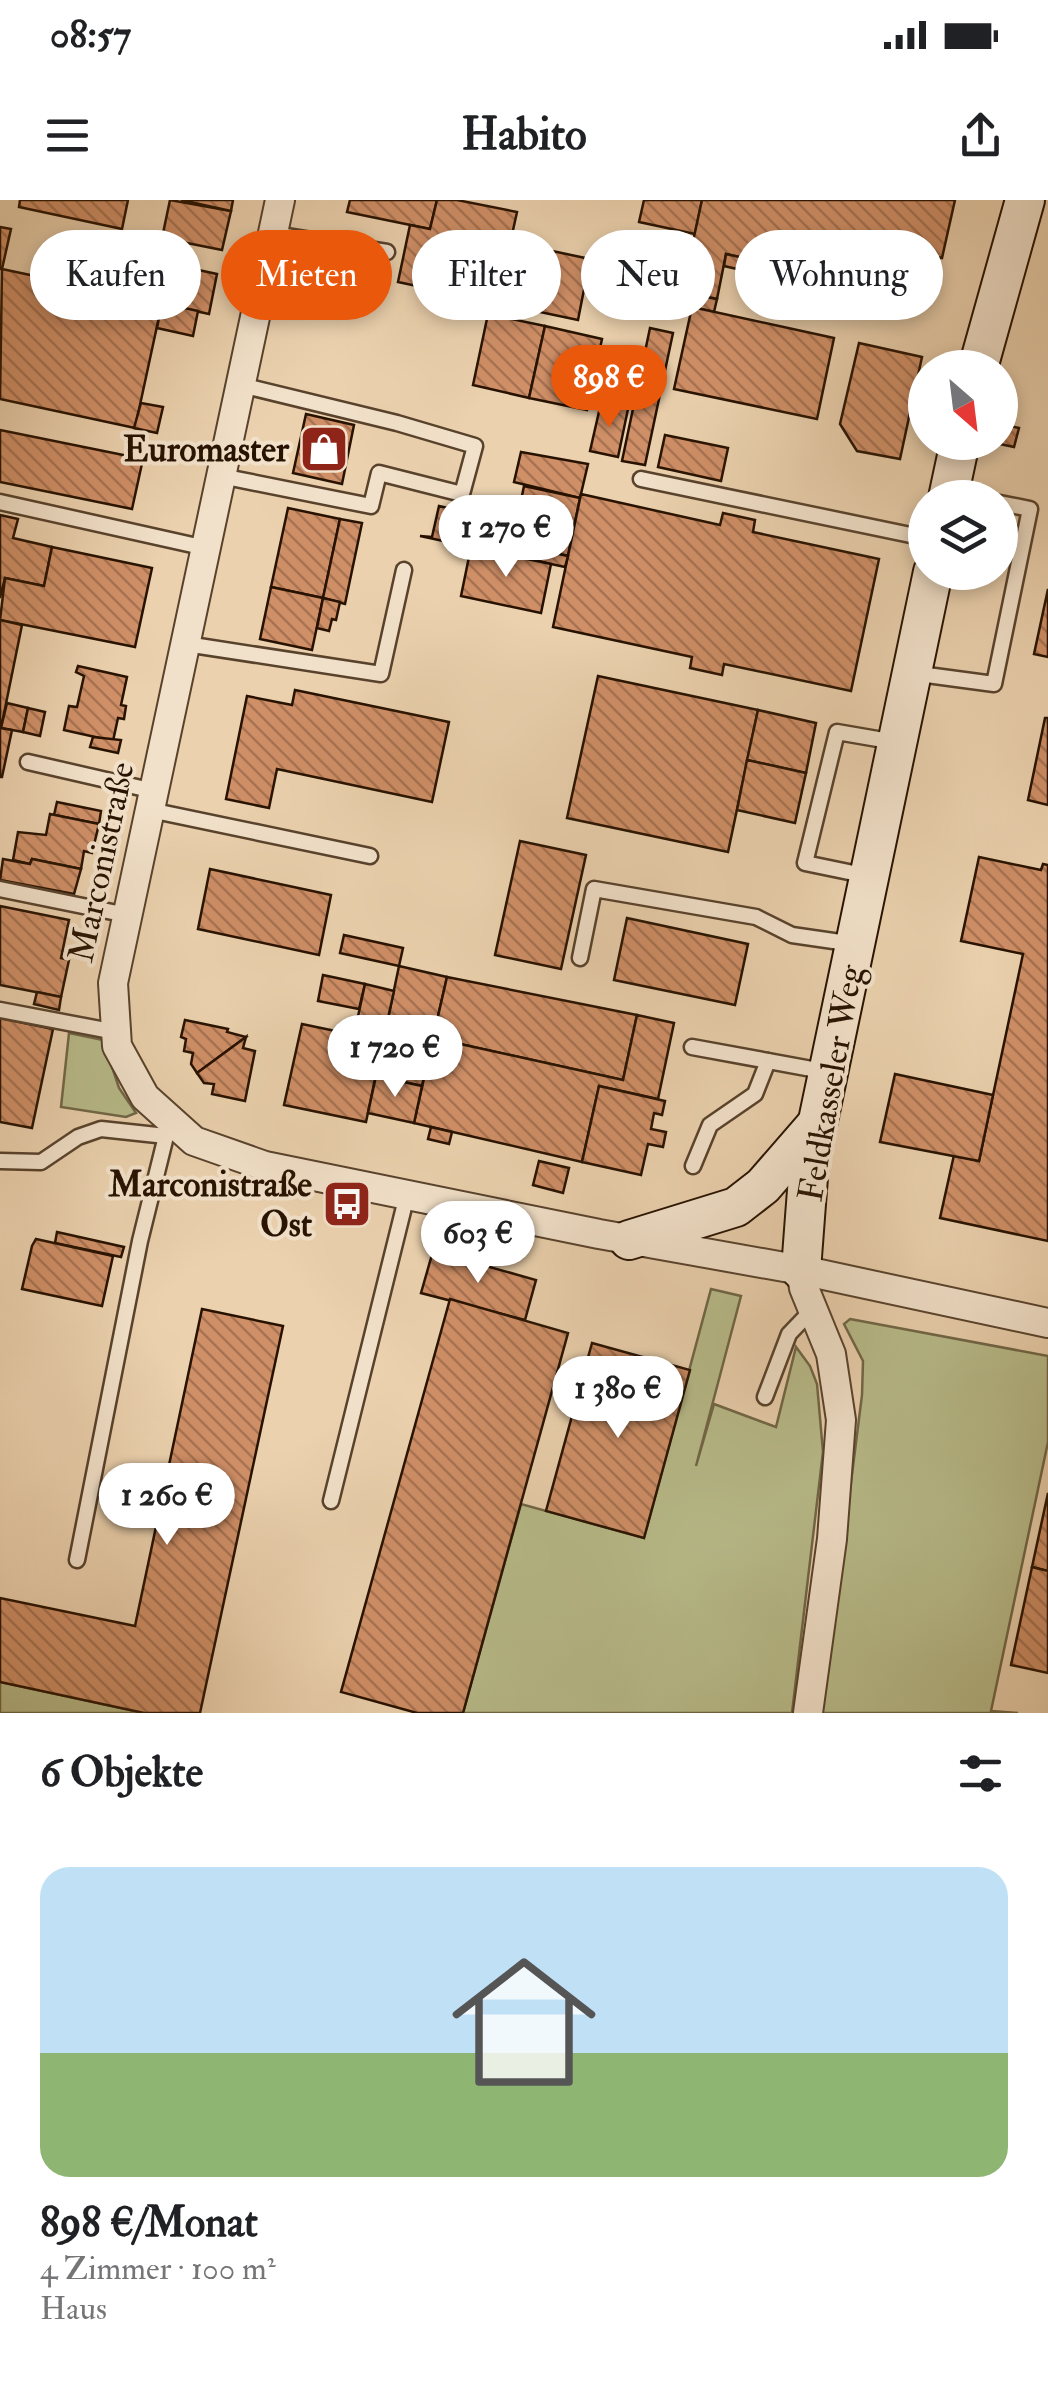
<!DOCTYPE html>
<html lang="de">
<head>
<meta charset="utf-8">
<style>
  body { margin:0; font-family:"IM FELL Double Pica",serif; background:#f6f6f6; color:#202124; height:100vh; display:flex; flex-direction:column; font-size:38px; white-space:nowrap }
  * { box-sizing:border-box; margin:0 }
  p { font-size:32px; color:#757577 }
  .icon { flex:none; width:55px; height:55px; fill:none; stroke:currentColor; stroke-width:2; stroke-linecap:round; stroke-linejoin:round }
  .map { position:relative; height:1513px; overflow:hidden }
  .side { display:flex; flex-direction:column; background:#fff; flex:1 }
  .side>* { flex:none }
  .top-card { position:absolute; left:30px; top:30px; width:990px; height:90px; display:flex; gap:20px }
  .needle { width:65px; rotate:152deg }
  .controls { position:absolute; left:908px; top:150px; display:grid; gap:20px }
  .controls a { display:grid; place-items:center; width:110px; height:110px; border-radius:50%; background:#fff; box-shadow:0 5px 15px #0003; font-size:50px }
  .price { position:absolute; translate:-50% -85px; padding:0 22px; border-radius:35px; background:#fff; color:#222; font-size:32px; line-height:65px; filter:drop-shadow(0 2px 5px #0008) }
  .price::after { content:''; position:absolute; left:50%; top:60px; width:30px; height:22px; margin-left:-15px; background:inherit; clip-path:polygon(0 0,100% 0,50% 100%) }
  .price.on { background:#ea580c; color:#fff }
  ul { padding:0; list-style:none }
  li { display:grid; align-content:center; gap:20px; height:530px; padding:0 40px }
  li+li { border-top:2px solid #e0e0e0 }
  li span { display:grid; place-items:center; height:310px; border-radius:30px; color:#555 }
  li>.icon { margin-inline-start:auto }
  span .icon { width:180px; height:180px; fill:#fffc; stroke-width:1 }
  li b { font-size:42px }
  h2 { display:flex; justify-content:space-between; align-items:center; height:120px; padding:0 40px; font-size:42px }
  .tag { padding:0 35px; border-radius:45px; background:#fff; box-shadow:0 5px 15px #0003; font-size:35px; line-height:90px }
  .tag.on { background:#ea580c; color:#fff }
  .status { display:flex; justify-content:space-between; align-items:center; height:70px; padding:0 50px; background:#fff; direction:ltr }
  .status svg { height:28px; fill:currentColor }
  header { display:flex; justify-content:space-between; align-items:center; height:130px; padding:0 40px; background:#fff; font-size:45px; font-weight:700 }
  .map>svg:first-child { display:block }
  .green { fill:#b8bb8a; stroke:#706646; stroke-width:2.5 }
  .building { fill:url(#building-back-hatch); stroke:#271201; stroke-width:2.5 }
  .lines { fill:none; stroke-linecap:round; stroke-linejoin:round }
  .lane-casing { stroke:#58422c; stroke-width:19 }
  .street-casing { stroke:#58422c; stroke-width:32 }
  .secondary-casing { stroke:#271201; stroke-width:42 }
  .lane { stroke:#f2e1ca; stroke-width:14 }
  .street { stroke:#f2e1ca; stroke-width:28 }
  .secondary { stroke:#f2e1ca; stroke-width:38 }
  .labels { text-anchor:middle; stroke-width:8; stroke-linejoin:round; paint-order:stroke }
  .poi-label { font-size:35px; font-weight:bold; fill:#271201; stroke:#f2e1ca; text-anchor:end }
  .street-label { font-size:35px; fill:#271201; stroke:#f2e1ca }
</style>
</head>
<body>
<div class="status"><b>08:57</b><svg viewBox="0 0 49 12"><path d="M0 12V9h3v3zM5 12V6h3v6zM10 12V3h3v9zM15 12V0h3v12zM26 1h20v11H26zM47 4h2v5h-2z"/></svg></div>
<header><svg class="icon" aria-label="menu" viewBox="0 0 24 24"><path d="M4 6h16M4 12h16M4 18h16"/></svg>Habito<svg class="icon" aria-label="share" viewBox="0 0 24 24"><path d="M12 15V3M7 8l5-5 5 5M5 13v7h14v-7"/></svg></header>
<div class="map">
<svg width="1048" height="1513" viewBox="0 0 1048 1513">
  <defs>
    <pattern id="building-back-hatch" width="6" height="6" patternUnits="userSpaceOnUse" patternTransform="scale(2.5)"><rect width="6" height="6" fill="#cf8f67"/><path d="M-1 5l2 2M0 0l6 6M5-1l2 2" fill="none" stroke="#a87352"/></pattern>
  </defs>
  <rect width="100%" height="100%" fill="#ebd1ae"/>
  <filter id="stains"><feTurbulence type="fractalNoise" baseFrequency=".002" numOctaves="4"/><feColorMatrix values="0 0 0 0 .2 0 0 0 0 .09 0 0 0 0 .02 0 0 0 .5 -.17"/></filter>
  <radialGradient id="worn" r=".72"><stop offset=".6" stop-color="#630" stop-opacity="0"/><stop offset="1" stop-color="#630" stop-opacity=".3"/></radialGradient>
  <g class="green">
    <polygon points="69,833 103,840 119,888 136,913 126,917 61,907"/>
    <polygon points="711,1089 741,1096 696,1266 714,1204 776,1227 796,1147 810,1166 817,1184 823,1252 792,1513 463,1513 521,1304 644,1338"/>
    <polygon points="850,1119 1048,1156 1048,1242 991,1511 1018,1513 822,1513 862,1195 863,1161 844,1124"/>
    <polygon points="0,1482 144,1513 0,1513"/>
  </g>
  <g class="building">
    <polygon points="20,0 128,0 122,29 19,7"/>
    <polygon points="170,0 231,11 222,50 162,38"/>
    <polygon points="181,0 233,0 231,11"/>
    <polygon points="350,0 437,0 430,29 347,12"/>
    <polygon points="437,0 457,0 517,12 497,103 398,82 410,25 430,29"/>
    <polygon points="644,0 702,0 695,34 639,22"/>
    <polygon points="702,0 955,0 942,58 832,35 823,75 726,54 717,99 682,92"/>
    <polygon points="0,27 11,29 2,69 0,69"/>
    <polygon points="832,35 939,58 934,99 823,75"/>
    <polygon points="54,40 77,45 69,80 46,75"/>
    <polygon points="510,42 590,59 578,120 497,103"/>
    <polygon points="726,54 766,63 763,75 724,66"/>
    <polygon points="157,61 217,74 209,114 149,101"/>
    <polygon points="2,69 162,103 135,228 0,199"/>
    <polygon points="694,95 717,99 714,112 692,107"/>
    <polygon points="162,103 198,111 193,136 157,128"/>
    <polygon points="692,107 834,138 817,219 674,189"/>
    <polygon points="488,114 545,126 529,198 473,185"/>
    <polygon points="545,126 602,139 587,210 529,198"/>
    <polygon points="650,128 673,133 645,265 622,261"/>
    <polygon points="859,143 922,157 900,259 857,251 840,224"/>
    <polygon points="141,203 163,207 157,233 134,228"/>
    <polygon points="601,203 628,209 618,257 590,251"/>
    <polygon points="306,214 354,225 342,284 293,273"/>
    <polygon points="1000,224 1019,228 1014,247 995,243 1000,242"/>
    <polygon points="0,230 143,259 132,309 0,282"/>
    <polygon points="665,235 728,248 721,281 658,267"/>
    <polygon points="521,252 588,264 580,298 514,282"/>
    <polygon points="524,286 580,298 568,356 512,344"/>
    <polygon points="581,294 720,325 723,313 755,320 753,332 879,359 851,491 724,464 722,475 690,468 692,457 553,427"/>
    <polygon points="439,306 516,323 509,355 420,336 432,337"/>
    <polygon points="288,308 340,319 323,398 271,387"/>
    <polygon points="0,315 18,319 13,338 52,347 44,386 5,378 0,398"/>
    <polygon points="340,319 362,323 345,404 323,398"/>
    <polygon points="512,344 568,356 565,367 509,355"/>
    <polygon points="52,347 152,368 135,447 0,420 5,378 44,386"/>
    <polygon points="471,347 551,364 541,413 461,396"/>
    <polygon points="271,387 323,398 312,450 260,439"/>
    <polygon points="1048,389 1048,457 1034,454"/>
    <polygon points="323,398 340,402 336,420 332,419 329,431 317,428"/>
    <polygon points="0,420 22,425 1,528 0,528"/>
    <polygon points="78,466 127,477 121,505 126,506 124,519 118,518 113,541 64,530 69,506 77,507 84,476 76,472"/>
    <polygon points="598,476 758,510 728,652 567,618"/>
    <polygon points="295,490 449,522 432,602 277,569 269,608 226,599 247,496 292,505"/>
    <polygon points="7,503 28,508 23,532 1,528"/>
    <polygon points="28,508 45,512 40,536 23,532"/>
    <polygon points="758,510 816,523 806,573 747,560"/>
    <polygon points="1045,518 1048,518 1048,605 1028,600"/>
    <polygon points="0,528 12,530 2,577 0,577"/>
    <polygon points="93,537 121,540 118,553 90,547"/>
    <polygon points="747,560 806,573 795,623 737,610"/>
    <polygon points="57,602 101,611 99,624 54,615"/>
    <polygon points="50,614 99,624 92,653 84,651 81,669 32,659 30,664 13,660 18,632 46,635"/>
    <polygon points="520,641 586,655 561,769 495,755"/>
    <polygon points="979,657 1041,670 1043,664 1048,665 1048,1041 940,1018 954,955 979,961 1023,754 961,741"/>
    <polygon points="3,659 30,664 32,659 81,669 74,694 0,680"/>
    <polygon points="210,669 331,695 319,755 198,729"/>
    <polygon points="0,706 69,720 61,758 69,760 61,797 0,785"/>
    <polygon points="627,718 748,744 735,805 614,780"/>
    <polygon points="344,735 403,748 399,766 340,753"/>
    <polygon points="399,766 447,777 422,886 376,876"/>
    <polygon points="323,775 365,784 359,809 318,801"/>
    <polygon points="447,777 637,815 623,880 433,838"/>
    <polygon points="365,784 394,791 383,841 354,835"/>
    <polygon points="37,792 61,797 59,810 34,804"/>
    <polygon points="637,815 674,823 658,899 599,886 582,962 414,923 433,838 623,880"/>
    <polygon points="0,818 53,829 32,928 0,922"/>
    <polygon points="185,820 228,829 227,832 246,837 197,873 191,864 193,853 184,851 186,839 181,837"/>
    <polygon points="302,824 383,841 366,922 284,905"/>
    <polygon points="246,837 243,848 255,851 245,901 212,894 214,884 204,883 197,873"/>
    <polygon points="895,874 993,895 979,961 880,942"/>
    <polygon points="376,876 422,886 414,923 368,913"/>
    <polygon points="599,886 665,901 662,915 654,913 651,929 666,932 663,947 648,944 641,975 582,962"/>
    <polygon points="431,927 452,932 449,944 428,939"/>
    <polygon points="539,961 569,968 563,993 533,985"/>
    <polygon points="57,1032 124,1047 121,1057 55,1043"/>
    <polygon points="36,1039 113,1056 102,1106 22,1089 32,1046"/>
    <polygon points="433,1051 536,1080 525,1120 421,1093"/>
    <polygon points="450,1099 568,1133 463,1513 417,1513 341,1492"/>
    <polygon points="202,1109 283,1126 200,1513 144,1513 0,1482 0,1398 135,1426"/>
    <polygon points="592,1143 690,1170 644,1338 546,1311"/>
    <polygon points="1048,1293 1048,1371 1032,1367"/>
    <polygon points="1032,1367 1048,1371 1048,1473 1011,1465"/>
  </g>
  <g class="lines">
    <g class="lane-casing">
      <g id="lane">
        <polyline points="273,34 387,52"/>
        <polyline points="221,276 371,306 379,273 462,294 475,246 397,223 241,185"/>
        <polyline points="641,279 925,338"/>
        <polyline points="0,302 206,348"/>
        <polyline points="186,444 381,474 404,370"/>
        <polyline points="912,473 994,484 1030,309 1000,303"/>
        <polyline points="28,562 154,591"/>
        <polyline points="150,610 370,656"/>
        <polyline points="868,676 805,663 837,532 895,542"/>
        <polyline points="0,689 127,715"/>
        <polyline points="580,758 594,689 756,717 792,735 854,744"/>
        <polyline points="0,810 116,832"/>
        <polyline points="692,847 828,872"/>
        <polyline points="0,961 41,962 78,937 101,929 166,936"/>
        <polyline points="693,966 710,925 755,894 768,861"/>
        <polyline points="765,1197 789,1134 813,1109"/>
        <polyline points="331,1301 407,995"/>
        <polyline points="77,1360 140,1041 170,920"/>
      </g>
    </g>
    <g class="street-casing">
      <g id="street">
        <polyline points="280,0 113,783 117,846 145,897 194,941 265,966 599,1034 801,1070 1048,1123"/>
        <polyline points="801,1070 804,1088 831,1154 841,1220 832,1339 808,1513"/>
      </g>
    </g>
    <g class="secondary-casing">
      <g id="secondary">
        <polyline points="978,168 1025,0"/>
        <polyline points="948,298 960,242"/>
        <polyline points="629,1040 736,1007 763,986 816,925"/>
        <polyline points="801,1070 809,964 933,372"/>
      </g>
    </g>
    <use href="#lane" class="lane"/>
    <use href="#street" class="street"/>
    <use href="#secondary" class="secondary"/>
  </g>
  <defs>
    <g id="shop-square" transform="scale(2.5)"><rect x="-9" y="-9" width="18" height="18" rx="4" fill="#8f2418" stroke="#f2e1ca"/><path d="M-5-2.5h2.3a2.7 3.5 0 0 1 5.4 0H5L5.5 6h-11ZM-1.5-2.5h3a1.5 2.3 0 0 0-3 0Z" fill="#fff"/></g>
    <g id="bus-square" transform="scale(2.5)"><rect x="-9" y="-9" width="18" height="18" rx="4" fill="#8f2418" stroke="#f2e1ca"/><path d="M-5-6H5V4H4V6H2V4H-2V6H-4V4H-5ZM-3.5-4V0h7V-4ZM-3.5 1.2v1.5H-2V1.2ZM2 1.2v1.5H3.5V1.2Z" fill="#fff"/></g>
  </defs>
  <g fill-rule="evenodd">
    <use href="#shop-square" x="324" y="249"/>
    <use href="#bus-square" x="347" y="1004"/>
  </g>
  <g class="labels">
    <g class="poi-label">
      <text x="289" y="261">Euromaster</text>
      <text x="312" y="996">Marconistraße<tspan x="312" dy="40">Ost</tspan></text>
    </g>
    <g class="street-label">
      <text transform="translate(101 662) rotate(-78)" y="12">Marconistraße</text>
      <text transform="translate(830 883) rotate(-80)" y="12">Feldkasseler Weg</text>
    </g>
  </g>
  <rect width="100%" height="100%" filter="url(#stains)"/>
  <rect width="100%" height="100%" fill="url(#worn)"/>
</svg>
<div class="controls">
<a><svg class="needle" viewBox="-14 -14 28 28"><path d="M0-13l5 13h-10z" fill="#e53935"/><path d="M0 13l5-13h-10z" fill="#757577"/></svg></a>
<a><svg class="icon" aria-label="layers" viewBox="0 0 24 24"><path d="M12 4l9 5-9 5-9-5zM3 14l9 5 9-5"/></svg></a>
</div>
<b class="price on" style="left:609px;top:230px">898 €</b>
<b class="price" style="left:506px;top:380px">1 270 €</b>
<b class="price" style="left:395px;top:900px">1 720 €</b>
<b class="price" style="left:478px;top:1086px">603 €</b>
<b class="price" style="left:618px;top:1241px">1 380 €</b>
<b class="price" style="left:167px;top:1348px">1 260 €</b>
<div class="top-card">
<a class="tag">Kaufen</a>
<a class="tag on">Mieten</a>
<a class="tag">Filter</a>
<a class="tag">Neu</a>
<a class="tag">Wohnung</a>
</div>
</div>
<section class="side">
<h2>6 Objekte<svg class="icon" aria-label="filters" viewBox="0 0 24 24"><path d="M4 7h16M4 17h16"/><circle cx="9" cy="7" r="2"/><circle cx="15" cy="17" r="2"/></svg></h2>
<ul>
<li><span style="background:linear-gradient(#bfe0f5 60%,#8fb573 0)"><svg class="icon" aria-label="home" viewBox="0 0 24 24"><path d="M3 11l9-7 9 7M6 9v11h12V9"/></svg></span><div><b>898 €/Monat</b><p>4 Zimmer · 100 m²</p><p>Haus</p></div></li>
</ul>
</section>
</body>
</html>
